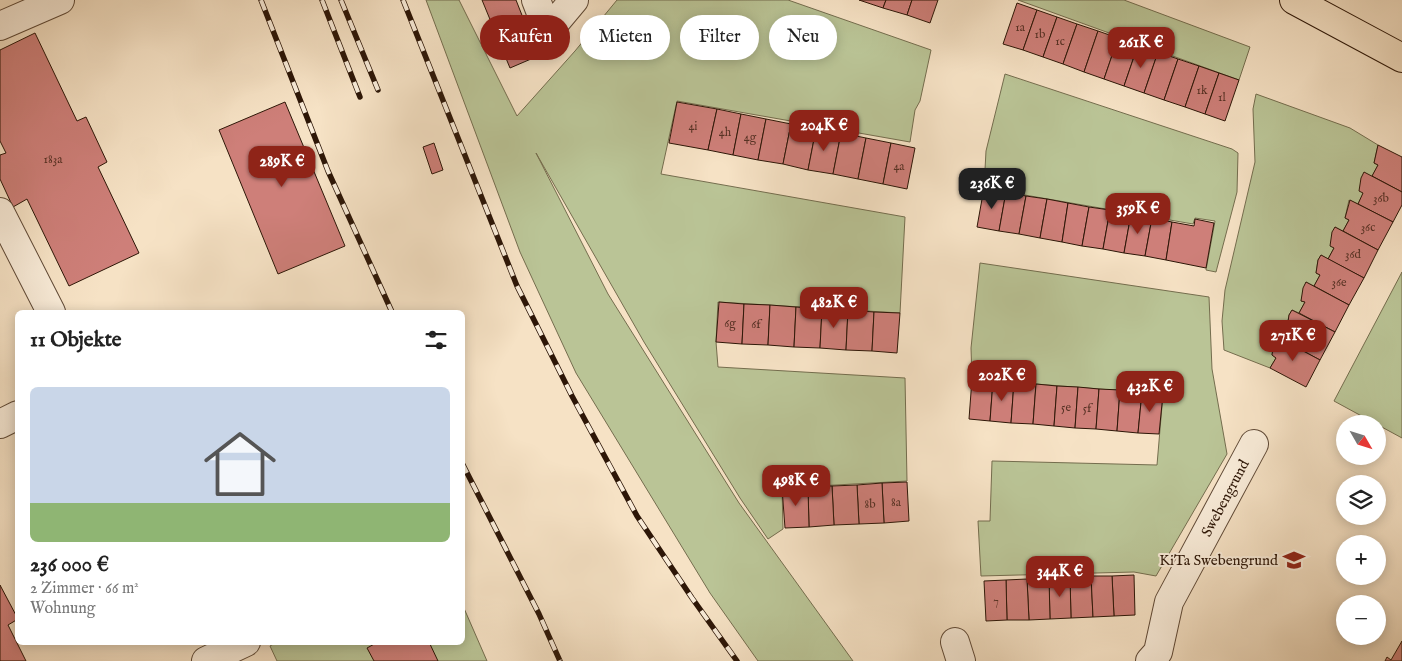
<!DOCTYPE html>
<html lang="de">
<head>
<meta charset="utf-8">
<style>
  body { margin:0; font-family:"IM FELL English",serif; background:#f6f6f6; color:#222; height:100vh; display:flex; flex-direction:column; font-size:19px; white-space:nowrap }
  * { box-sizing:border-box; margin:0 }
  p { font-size:16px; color:#767676 }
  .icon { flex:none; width:28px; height:28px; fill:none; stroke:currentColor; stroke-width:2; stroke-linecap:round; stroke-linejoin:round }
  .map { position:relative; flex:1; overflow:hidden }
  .side { position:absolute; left:15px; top:310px; width:450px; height:335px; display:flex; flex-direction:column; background:#fff; border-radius:8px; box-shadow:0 2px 12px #0003 }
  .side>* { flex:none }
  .top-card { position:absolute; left:480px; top:15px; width:475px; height:45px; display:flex; gap:10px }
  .needle { width:32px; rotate:129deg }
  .fabs { position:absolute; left:1336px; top:415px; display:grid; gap:10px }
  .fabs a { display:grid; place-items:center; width:50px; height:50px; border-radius:50%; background:#fff; box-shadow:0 2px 12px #0003; font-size:25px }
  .price { position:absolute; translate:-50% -42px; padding:0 11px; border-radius:10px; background:#8f2418; color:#fff; font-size:16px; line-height:32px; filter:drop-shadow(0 1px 2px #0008) }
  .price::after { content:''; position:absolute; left:50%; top:30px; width:15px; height:11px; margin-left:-8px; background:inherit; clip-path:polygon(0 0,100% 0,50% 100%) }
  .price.on { background:#222; color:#fff }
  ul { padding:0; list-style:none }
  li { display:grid; align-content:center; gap:10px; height:265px; padding:0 15px }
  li+li { border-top:1px solid #e0e0e0 }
  li span { display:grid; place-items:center; height:155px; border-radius:8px; color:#555 }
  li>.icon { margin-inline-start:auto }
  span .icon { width:90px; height:90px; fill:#fffc; stroke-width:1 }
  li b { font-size:21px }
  h2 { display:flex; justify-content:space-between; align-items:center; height:60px; padding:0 15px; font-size:21px }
  .pill { padding:0 18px; border-radius:22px; background:#fff; box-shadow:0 2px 12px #0003; font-size:18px; line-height:45px }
  .pill.on { background:#8f2418; color:#fff }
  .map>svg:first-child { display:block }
  .green { fill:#bac496; stroke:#746d4e }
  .building { fill:#ce7f79; stroke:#2d1607 }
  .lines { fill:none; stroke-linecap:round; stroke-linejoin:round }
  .minor-casing { stroke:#5f4936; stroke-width:30 }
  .major-casing { stroke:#2d1607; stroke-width:30 }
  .minor { stroke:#f9ecd9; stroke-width:28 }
  .major { stroke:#f6e2c5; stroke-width:28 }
  .rail-casing { stroke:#2d1607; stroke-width:5.5 }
  .rail { stroke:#f9ecd9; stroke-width:4; stroke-dasharray:11; stroke-linecap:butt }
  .labels { text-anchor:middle; stroke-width:4; stroke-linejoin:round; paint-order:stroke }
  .number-label { font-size:12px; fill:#553024 }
  .street-label { font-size:15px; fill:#2d1607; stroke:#f9ecd9 }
  .poi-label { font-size:15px; fill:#2d1607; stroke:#f9ecd9; text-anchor:end }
</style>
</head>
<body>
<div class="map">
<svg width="1402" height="661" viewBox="0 0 1402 661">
  <rect width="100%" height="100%" fill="#f6e2c5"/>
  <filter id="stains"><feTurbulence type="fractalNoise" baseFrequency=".004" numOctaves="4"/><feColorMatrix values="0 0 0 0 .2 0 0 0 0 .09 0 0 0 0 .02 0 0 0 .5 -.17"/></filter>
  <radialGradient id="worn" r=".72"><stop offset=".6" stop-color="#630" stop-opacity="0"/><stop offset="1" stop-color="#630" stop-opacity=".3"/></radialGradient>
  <g class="green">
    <polygon points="426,0 459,0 517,116 575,51 617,0 788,0 931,50 920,101 915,110 910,142 677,101 661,174 905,217 900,313 718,302 716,342 718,367 905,378 907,481 782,488 783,529 768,539 740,498 644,342 536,153 608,294 739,503 853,661 758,661 710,593 576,373 520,252"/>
    <polygon points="1018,0 1124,0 1250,47 1239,80"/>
    <polygon points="1005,74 1232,149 1238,153 1237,192 1216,272 1206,270 1215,221 1195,218 1193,224 984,188 986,151"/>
    <polygon points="1256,94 1350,128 1378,145 1374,163 1378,165 1358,204 1349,200 1345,218 1349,220 1343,231 1335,227 1334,248 1328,259 1321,255 1318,260 1316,273 1320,275 1314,286 1306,282 1301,301 1305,302 1299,313 1292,310 1289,315 1287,328 1291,330 1285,341 1277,337 1274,342 1272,355 1276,358 1270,368 1224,350 1222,321 1225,290 1255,162 1253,109"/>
    <polygon points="980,263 1209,297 1212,369 1227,454 1156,576 1134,572 981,576 978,521 990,521 992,461 1157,465 1163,394 972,379 971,348"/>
    <polygon points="1402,272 1402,438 1334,401"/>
    <polygon points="463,606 487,661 277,661 270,646 277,642 462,642"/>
  </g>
  <g class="building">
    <polygon points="482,0 516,0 538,56 510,68"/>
    <polygon points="859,0 886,0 883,8"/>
    <polygon points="886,0 912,0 907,15 883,8"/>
    <polygon points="912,0 938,0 930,23 907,15"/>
    <polygon points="1017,3 1037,10 1023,50 1003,44"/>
    <polygon points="1037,10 1057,17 1043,57 1023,50"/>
    <polygon points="1057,17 1077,24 1063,64 1043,57"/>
    <polygon points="1077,24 1098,31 1084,72 1063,64"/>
    <polygon points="1098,31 1118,38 1104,79 1084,72"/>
    <polygon points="35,33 77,121 86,117 107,162 98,167 139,253 69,286 27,199 13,207 0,179 0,155 6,153 0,141 0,50"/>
    <polygon points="1118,38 1138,45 1124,86 1104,79"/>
    <polygon points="1138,45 1158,52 1144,93 1124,86"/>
    <polygon points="1158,52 1178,59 1164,100 1144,93"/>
    <polygon points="1178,59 1199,66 1185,107 1164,100"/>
    <polygon points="1199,66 1219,73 1205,114 1185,107"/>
    <polygon points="1219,73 1239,80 1225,121 1205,114"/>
    <polygon points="285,102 345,246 278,274 219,130"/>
    <polygon points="677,102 717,109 708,150 669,143"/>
    <polygon points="717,109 741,114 733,155 708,150"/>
    <polygon points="741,114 766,119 758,160 733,155"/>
    <polygon points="766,119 791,124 783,164 758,160"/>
    <polygon points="791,124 816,129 808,170 783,164"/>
    <polygon points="816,129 841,133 833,174 808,170"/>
    <polygon points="841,133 866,138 858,179 833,174"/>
    <polygon points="866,138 891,143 883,184 858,179"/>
    <polygon points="434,143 443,170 432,174 423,147"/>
    <polygon points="891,143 915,148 907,189 883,184"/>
    <polygon points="1378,145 1402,157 1402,192 1372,176 1378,165 1374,163"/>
    <polygon points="1364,172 1402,192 1402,205 1393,222 1358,204 1363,193 1359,191 1361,178"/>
    <polygon points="984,188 1006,192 999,231 977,227"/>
    <polygon points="1006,192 1026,196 1019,234 999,231"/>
    <polygon points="1026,196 1047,199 1040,238 1019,234"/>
    <polygon points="1047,199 1068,203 1062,242 1040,238"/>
    <polygon points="1350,200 1393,222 1378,250 1343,231 1349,220 1345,218"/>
    <polygon points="1068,203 1089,207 1082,246 1062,242"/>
    <polygon points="1089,207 1110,210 1103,249 1082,246"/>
    <polygon points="1110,210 1131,214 1124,253 1103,249"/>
    <polygon points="1131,214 1152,218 1145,256 1124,253"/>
    <polygon points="1152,218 1172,222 1166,260 1145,256"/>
    <polygon points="1195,219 1214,223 1206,268 1166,260 1172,222 1194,226"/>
    <polygon points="1335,227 1378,250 1364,278 1328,259 1334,248 1330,246 1332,232"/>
    <polygon points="1321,255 1364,278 1349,305 1314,286 1320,275 1316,273 1318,260"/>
    <polygon points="1306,282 1349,305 1335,332 1299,313 1305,302 1301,301 1303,288"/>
    <polygon points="719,302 744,304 742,344 716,342"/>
    <polygon points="744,304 770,305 768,345 742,344"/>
    <polygon points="770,305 796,307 794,347 768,345"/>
    <polygon points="796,307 822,309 820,348 794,347"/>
    <polygon points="822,309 848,310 846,350 820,348"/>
    <polygon points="848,310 874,312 872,351 846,350"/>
    <polygon points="1292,310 1335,332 1320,360 1285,341 1291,330 1287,328 1289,315"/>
    <polygon points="874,312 900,313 897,353 872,351"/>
    <polygon points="1277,337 1320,360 1306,387 1270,368 1276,358 1272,355 1274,342"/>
    <polygon points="972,379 993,381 990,421 969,419"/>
    <polygon points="993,381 1014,382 1011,423 990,421"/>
    <polygon points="1014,382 1036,384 1033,424 1011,423"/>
    <polygon points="1036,384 1057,386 1054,426 1033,424"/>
    <polygon points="1057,386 1078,387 1075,428 1054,426"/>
    <polygon points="1078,387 1099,389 1096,429 1075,428"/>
    <polygon points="1099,389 1120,390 1117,431 1096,429"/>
    <polygon points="1120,390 1142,392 1138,433 1117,431"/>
    <polygon points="1142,392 1163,394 1159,434 1138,433"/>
    <polygon points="907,482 909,521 884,523 882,483"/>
    <polygon points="882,483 884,523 859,524 857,485"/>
    <polygon points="857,485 859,524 834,525 832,486"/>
    <polygon points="832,486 834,525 809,527 808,487"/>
    <polygon points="808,487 809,527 785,528 782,488"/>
    <polygon points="1134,575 1135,615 1114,616 1112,576"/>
    <polygon points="1091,576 1093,617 1071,618 1070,577"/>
    <polygon points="1091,576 1112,576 1114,616 1093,617"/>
    <polygon points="1070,577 1071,618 1050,619 1049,578"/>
    <polygon points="1049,578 1050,619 1029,620 1027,579"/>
    <polygon points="1027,579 1029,620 1007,620 1006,580"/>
    <polygon points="1006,580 1007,620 986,621 984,581"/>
    <polygon points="0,585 18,619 8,625 26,661 0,661"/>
    <polygon points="1402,641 1402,661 1385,661 1387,657 1391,660"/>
    <polygon points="378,642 429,642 438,661 374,661 367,648"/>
  </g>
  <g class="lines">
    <g class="minor-casing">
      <g id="minor">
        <polyline points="536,0 548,31 574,0"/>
        <polyline points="0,26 60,0"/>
        <polyline points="0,212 51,312"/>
        <polyline points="0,424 18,415"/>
        <polyline points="955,642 961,661"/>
        <polyline points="206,661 246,642"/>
        <polyline points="1150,661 1158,652 1169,602 1254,444"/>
      </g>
    </g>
    <g class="major-casing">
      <polyline id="major" points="1294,0 1402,58"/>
    </g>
    <use href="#minor" class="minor"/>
    <use href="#major" class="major"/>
    <g class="rail-casing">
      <g id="rail">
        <polyline points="261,0 328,171 392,312"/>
        <polyline points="322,0 360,97"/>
        <polyline points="341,0 378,90"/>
        <polyline points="403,0 517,286 572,396 637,516 692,598 737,661"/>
        <polyline points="462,463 539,614 560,661"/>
      </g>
    </g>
    <use href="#rail" class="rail"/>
  </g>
  <defs>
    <g id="school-bare" transform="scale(1.725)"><path d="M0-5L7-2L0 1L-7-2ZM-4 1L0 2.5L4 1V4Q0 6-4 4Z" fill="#8f2418" stroke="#f9ecd9" stroke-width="2.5" paint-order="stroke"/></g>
  </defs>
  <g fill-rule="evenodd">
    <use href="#school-bare" x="1294" y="560"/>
  </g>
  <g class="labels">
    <g class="number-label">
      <text x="1020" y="31">1a</text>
      <text x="1040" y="38">1b</text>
      <text x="1060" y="45">1c</text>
      <text x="1202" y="94">1k</text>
      <text x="1222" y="101">1l</text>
      <text x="693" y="130">4i</text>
      <text x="725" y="136">4h</text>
      <text x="750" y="141">4g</text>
      <text x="53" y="163">183a</text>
      <text x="899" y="170">4a</text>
      <text x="1381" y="202">36b</text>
      <text x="1368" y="231">36c</text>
      <text x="1353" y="258">36d</text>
      <text x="1339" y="286">36e</text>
      <text x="730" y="327">6g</text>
      <text x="756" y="328">6f</text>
      <text x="1066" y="411">5e</text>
      <text x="1087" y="412">5f</text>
      <text x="896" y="506">8a</text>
      <text x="870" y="508">8b</text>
      <text x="996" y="605">7</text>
    </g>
    <g class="street-label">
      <text transform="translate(1225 498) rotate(-62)" y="5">Swebengrund</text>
    </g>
    <g class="poi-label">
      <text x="1278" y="565">KiTa Swebengrund</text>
    </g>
  </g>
  <rect width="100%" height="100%" filter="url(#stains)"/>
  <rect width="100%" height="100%" fill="url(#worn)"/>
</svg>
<div class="fabs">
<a><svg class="needle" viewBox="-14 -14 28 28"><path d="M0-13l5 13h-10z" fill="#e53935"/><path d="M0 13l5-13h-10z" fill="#767676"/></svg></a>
<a><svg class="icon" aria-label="layers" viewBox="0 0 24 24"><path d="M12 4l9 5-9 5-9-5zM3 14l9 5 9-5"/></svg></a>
<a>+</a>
<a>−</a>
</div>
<b class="price" style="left:1141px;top:69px">261K €</b>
<b class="price" style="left:824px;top:152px">204K €</b>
<b class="price" style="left:282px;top:188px">289K €</b>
<b class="price on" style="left:992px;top:210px">236K €</b>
<b class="price" style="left:1138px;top:235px">359K €</b>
<b class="price" style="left:834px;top:329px">482K €</b>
<b class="price" style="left:1293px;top:362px">271K €</b>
<b class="price" style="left:1002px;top:402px">202K €</b>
<b class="price" style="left:1150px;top:413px">432K €</b>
<b class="price" style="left:796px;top:507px">498K €</b>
<b class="price" style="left:1060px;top:598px">344K €</b>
<div class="top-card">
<a class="pill on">Kaufen</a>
<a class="pill">Mieten</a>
<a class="pill">Filter</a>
<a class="pill">Neu</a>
</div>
<section class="side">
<h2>11 Objekte<svg class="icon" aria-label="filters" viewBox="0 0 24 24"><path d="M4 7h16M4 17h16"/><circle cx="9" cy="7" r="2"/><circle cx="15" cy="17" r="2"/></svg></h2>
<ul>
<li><span style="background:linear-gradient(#c9d6e8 75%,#8fb573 0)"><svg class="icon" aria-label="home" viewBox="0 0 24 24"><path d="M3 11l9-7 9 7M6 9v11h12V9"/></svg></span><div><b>236 000 €</b><p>2 Zimmer · 66 m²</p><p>Wohnung</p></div></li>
</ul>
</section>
</div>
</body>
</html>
